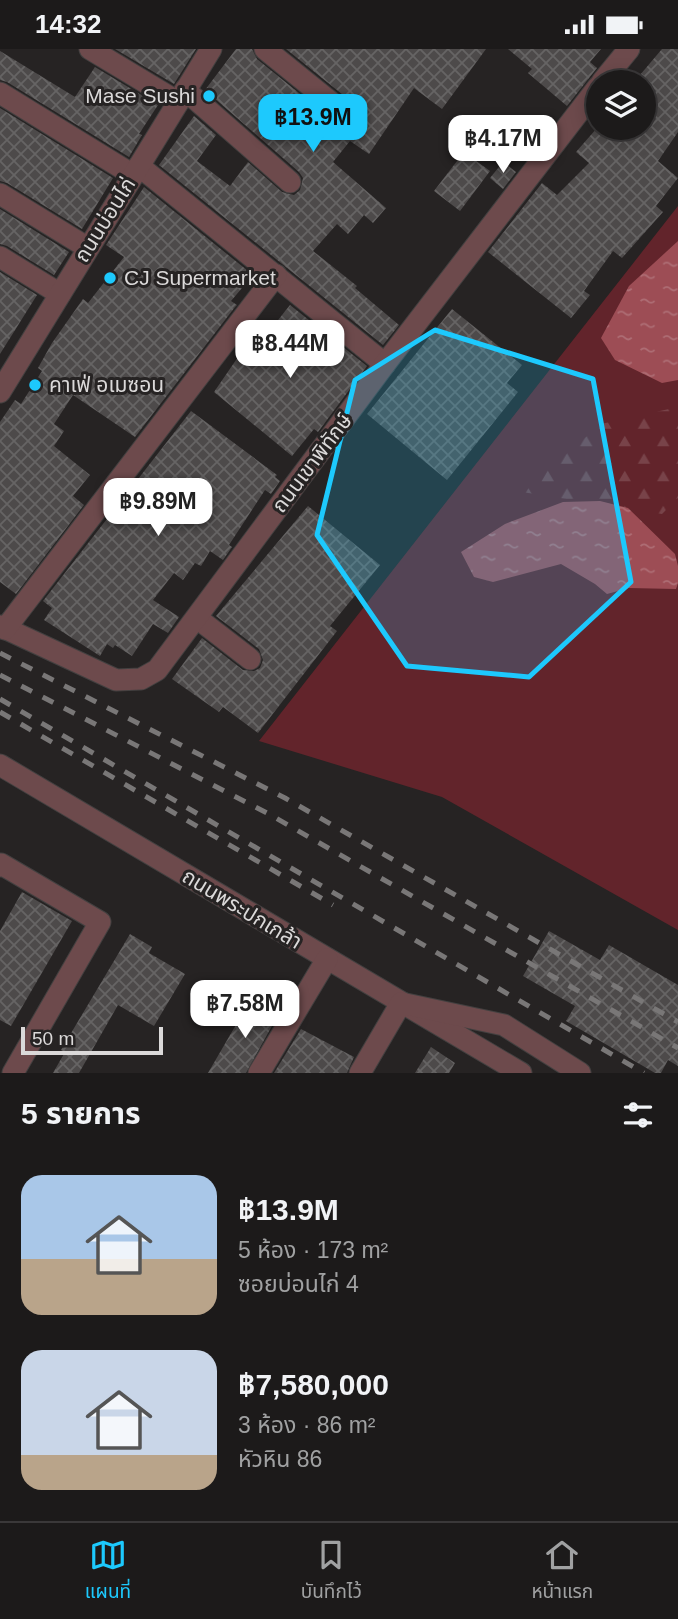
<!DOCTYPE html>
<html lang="th">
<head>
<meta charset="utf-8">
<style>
  body { margin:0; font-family:Arial,"Noto Sans Thai",sans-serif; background:#292727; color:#f1f3f6; height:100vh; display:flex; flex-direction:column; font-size:26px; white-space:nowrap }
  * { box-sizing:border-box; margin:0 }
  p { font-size:23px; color:#a0a1a2 }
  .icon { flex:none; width:38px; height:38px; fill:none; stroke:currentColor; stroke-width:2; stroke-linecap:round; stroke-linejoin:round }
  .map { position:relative; height:1024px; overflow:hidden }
  .details { display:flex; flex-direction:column; background:#1c1a1a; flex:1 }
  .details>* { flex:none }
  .buttons { position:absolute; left:586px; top:21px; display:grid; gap:14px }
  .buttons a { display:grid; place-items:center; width:70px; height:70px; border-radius:50%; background:#1c1a1a; box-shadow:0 4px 18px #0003,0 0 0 2px #3a3839; font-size:35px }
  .scale { position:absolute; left:21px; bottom:18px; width:142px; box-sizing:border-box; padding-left:7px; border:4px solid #dbd9d9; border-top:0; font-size:19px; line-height:24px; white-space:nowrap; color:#dbd9d9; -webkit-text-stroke:5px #262323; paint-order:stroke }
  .price { position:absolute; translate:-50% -60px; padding:0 16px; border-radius:14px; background:#fff; color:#222; font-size:23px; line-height:46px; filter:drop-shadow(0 2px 4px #0008) }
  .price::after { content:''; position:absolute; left:50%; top:42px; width:21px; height:16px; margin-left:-10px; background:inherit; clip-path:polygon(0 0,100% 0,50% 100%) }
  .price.on { background:#1dc9fd; color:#111 }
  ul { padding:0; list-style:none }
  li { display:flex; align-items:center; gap:21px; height:175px; padding:0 21px }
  li span { display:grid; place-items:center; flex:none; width:196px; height:140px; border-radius:21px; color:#555 }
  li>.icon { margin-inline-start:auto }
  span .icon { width:84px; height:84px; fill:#fffc; stroke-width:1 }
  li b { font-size:30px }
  h2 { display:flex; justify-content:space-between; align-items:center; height:84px; padding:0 21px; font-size:30px }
  .status { display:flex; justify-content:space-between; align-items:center; height:49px; padding:0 35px; background:#1c1a1a; direction:ltr }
  .status svg { height:19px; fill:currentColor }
  .tabs { display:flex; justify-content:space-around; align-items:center; height:98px; border-top:2px solid #3a3839; background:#1c1a1a; font-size:19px; color:#a0a1a2 }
  .tabs a { display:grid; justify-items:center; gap:4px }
  .tabs .on { color:#1dc9fd }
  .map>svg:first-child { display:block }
  .green { fill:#62242b }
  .forest { fill:url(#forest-firs) }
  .water { fill:url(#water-ripples) }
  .building { fill:url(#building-cross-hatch) }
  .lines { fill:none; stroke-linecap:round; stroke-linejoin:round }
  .minor-casing { stroke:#434040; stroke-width:23 }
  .minor { stroke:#6d4a4c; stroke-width:21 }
  .rail { stroke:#797777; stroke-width:5; stroke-dasharray:12 12; stroke-linecap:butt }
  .marked { fill:#1dc9fd; fill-opacity:0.2; stroke:#1dc9fd; stroke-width:5; stroke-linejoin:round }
  .poi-dot { fill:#1dc9fd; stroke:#262323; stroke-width:2.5 }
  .labels { text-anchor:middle; stroke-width:6; stroke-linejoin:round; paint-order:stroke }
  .poi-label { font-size:21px; fill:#dbd9d9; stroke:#262323; text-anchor:start }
  .street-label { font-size:21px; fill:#dbd9d9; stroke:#262323 }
</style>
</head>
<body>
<div class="status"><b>14:32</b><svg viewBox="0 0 49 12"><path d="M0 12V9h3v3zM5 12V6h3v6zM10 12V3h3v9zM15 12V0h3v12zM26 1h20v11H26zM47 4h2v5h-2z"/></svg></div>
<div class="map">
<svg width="678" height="1024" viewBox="0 0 678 1024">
  <defs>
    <pattern id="forest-firs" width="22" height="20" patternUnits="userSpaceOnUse" patternTransform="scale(1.75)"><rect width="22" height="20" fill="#62242b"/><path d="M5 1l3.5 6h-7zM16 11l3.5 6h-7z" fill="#784349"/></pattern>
    <pattern id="water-ripples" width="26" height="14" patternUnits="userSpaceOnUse" patternTransform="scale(1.75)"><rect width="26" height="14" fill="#9d4d55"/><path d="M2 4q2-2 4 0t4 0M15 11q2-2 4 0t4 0" fill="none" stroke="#ae6e75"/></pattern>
    <pattern id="building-cross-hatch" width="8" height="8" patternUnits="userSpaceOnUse" patternTransform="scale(1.75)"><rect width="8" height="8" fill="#4d4a4a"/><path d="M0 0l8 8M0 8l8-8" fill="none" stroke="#666464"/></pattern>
  </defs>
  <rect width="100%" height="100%" fill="#262323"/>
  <polygon class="green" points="678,157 678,881 442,748 259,692"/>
  <polygon class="forest" points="678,358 678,449 662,465 522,443 601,375"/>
  <g class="water">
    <polygon points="678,192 678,331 662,334 615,311 601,289 629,237"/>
    <polygon points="600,452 628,459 675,505 678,517 678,534 676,540 629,539 607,545 595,535 561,515 493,533 474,528 461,503 505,475 563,453"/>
  </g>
  <g class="building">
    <polygon points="115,0 196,0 174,35"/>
    <polygon points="236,0 252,0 257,10 341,78 348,81 359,77 362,71 358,58 286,0 486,0 442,60 414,39 369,105 350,92 333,113 386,159 373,174 364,166 348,185 337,175 313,202 357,237 355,239 399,276 383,296 159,116 194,67 216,86 197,112 230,137 248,113 282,143 294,146 300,141 303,129 299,123 205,41"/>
    <polygon points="508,0 601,0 590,13 597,19 567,57 528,24 532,20"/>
    <polygon points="662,0 678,0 678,83 658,112 678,129 656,157 663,163 622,209 613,202 584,242 590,246 571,269 488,203 542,134 557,146 589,114 576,103 597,79 644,79 644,33 634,33"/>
    <polygon points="0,2 75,48 95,18 158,56 139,85 142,86 129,108 7,33 0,31"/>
    <polygon points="0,59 113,129 82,180 7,134 0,132"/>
    <polygon points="464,103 490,122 460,162 434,142"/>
    <polygon points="503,113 516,123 503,140 490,129"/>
    <polygon points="144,138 253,226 231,252 237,256 235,258 135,388 73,346 54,375 64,382 54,397 90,426 73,447 84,456 16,545 0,533 0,373 15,351 21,355 42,322 38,319 52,294 83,250 88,254 124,208 106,196"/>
    <polygon points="0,160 69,203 54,226 7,197 0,195"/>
    <polygon points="0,223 37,246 0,305"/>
    <polygon points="290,256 367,317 318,383 314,380 292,407 214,343 258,279 267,285"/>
    <polygon points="452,260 522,316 507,334 518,343 447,431 367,365"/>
    <polygon points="191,362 277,426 275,428 280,432 271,445 265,441 229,496 232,498 223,511 210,502 201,517 195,514 183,531 174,524 153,551 179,568 168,584 153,575 132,607 115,596 113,599 107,595 100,607 44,571 52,559 43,552"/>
    <polygon points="308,457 380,516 330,577 337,582 258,684 223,658 219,663 172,630 202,589 243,621 254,622 260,619 263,611 259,600 216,567"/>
    <polygon points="22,843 72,872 11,977 0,971 0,882"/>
    <polygon points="549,882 600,911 609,896 678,936 678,1017 668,1011 661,1024 655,1024 566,972 575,957 523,927"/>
    <polygon points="130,885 152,898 149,904 185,925 154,977 118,956 79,1024 53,1024 65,1003 61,1001"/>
    <polygon points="251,950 278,966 246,1024 208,1024"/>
    <polygon points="301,980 354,1008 347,1024 274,1024"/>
    <polygon points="431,998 455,1014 449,1024 415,1024"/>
  </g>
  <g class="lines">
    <g class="minor-casing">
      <g id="minor">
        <polyline points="90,0 178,53"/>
        <polyline points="265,0 349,68"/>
        <polyline points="602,33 629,0"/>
        <polyline points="185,41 290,133"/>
        <polyline points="0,44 133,126"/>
        <polyline points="139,117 385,315"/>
        <polyline points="0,145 88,199"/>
        <polyline points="0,208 60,245"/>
        <polyline points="0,343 211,0"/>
        <polyline points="197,569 250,610"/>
        <polyline points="0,577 116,631 141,630 157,621 385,315 598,38"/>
        <polyline points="5,580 276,226"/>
        <polyline points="0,716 521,1024"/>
        <polyline points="0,817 1,815 100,873 13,1024"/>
        <polyline points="259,1024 327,910"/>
        <polyline points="360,1024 401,954 504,976 580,1024"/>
      </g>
    </g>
    <use href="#minor" class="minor"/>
    <g class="rail">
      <polyline points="0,604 285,749 678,973"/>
      <polyline points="0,626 267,764 678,999"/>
      <polyline points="0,650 644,1024"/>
      <polyline points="0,663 333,856"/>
    </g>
  </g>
  <path class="marked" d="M 435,281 L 593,330 L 631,533 L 529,628 L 407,617 L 317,486 L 355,331 Z"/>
  <g class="poi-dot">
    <circle cx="209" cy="47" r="7"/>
    <circle cx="110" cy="229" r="7"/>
    <circle cx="35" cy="336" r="7"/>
  </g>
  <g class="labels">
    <g class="poi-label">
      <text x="195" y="54" text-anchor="end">Mase Sushi</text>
      <text x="124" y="236">CJ Supermarket</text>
      <text x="49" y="343">คาเฟ่ อเมซอน</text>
    </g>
    <g class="street-label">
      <text transform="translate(105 171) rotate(-58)" y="7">ถนนบ่อนไก่</text>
      <text transform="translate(312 414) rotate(-53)" y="7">ถนนเขาพิทักษ์</text>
      <text transform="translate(242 860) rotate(31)" y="7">ถนนพระปกเกล้า</text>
    </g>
  </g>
</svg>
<div class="buttons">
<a><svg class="icon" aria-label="layers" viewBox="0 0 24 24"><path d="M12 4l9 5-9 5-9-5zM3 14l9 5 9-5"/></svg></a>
</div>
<div class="scale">50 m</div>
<b class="price on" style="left:313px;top:105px">฿13.9M</b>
<b class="price" style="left:503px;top:126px">฿4.17M</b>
<b class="price" style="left:290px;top:331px">฿8.44M</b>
<b class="price" style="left:158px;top:489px">฿9.89M</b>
<b class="price" style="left:245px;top:991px">฿7.58M</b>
</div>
<section class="details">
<h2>5 รายการ<svg class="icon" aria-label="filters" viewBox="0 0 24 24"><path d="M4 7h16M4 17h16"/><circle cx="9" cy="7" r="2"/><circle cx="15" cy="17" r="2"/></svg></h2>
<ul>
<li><span style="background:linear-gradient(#a9c7e8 60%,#b9a48a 0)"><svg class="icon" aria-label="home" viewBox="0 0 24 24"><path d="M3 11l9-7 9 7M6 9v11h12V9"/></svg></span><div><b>฿13.9M</b><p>5 ห้อง · 173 m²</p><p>ซอยบ่อนไก่ 4</p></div></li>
<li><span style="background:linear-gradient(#c9d6e8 75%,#b9a48a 0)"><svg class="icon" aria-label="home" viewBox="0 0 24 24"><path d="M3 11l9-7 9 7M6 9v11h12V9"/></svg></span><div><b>฿7,580,000</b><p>3 ห้อง · 86 m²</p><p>หัวหิน 86</p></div></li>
</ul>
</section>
<nav class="tabs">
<a class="on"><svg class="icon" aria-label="map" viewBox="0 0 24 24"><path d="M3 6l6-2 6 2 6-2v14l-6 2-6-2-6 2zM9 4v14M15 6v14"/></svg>แผนที่</a>
<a><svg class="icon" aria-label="saved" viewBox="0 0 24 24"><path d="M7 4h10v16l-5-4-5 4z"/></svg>บันทึกไว้</a>
<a><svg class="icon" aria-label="home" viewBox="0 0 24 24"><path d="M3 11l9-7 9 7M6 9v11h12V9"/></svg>หน้าแรก</a>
</nav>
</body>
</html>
